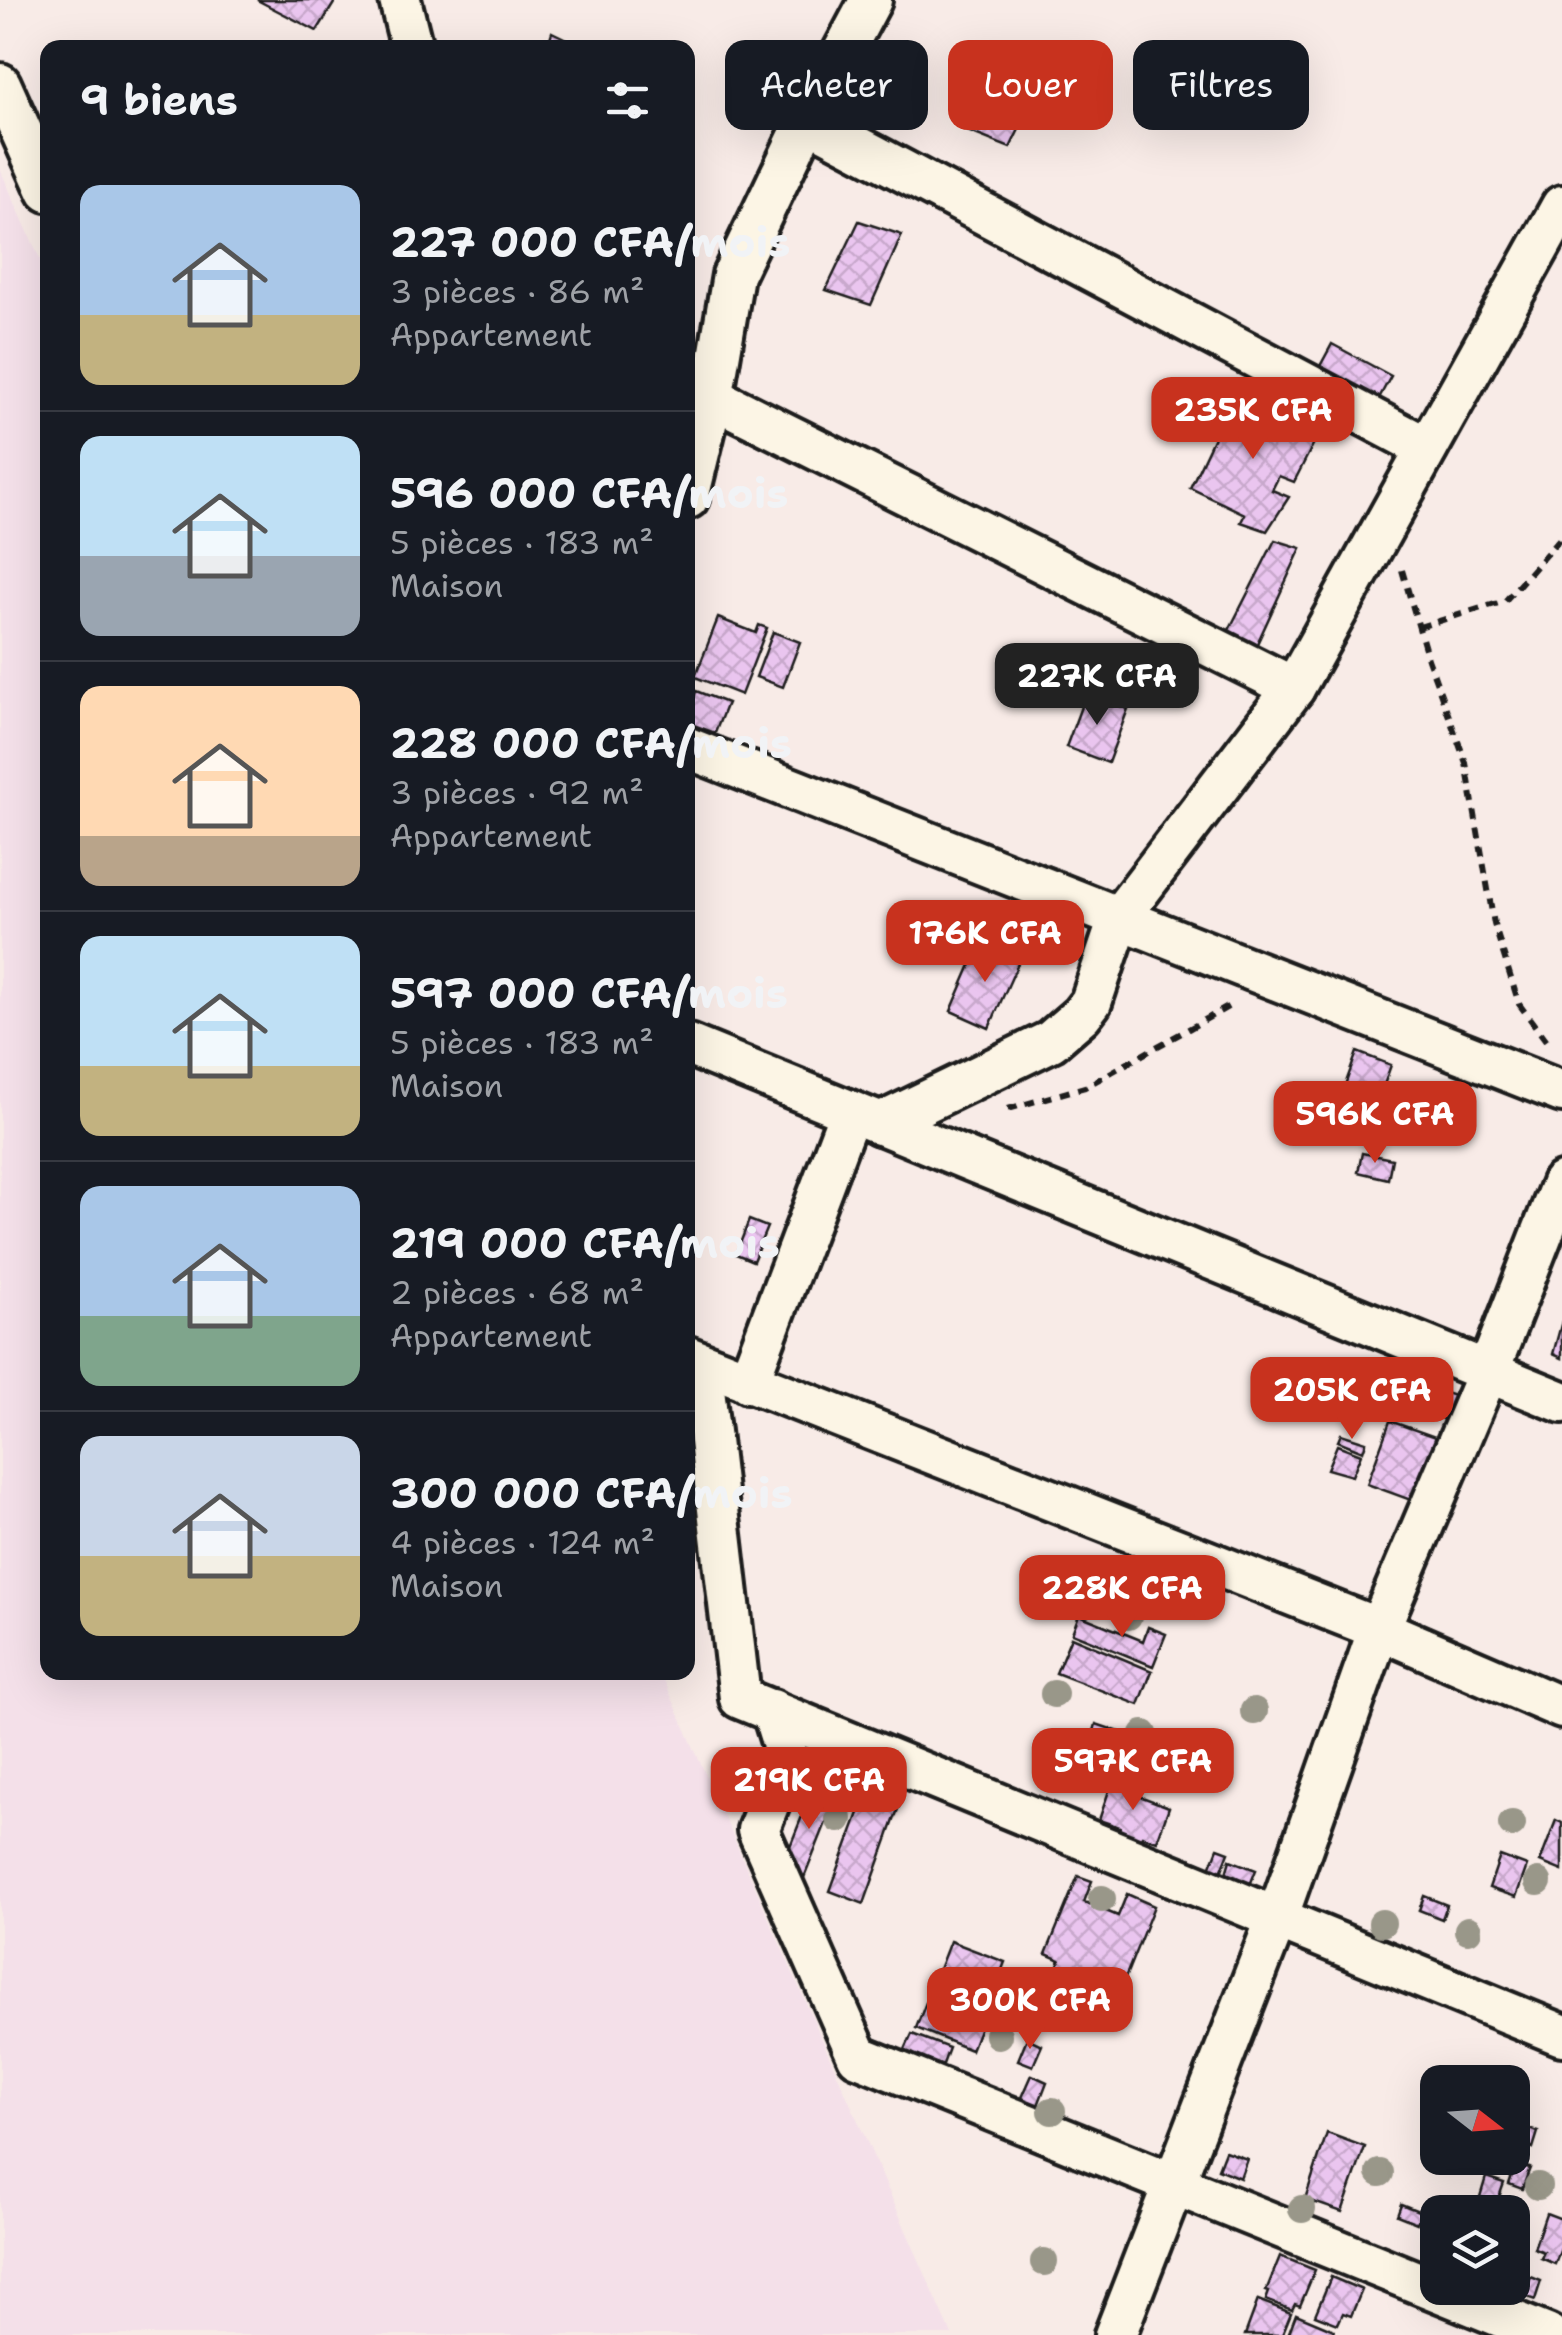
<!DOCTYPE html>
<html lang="fr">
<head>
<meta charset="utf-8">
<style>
  body { margin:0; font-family:"Shantell Sans",sans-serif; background:#242831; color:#f1f3f6; height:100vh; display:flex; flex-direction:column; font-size:38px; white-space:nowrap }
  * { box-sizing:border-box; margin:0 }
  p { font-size:32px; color:#9ea1a6 }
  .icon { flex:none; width:55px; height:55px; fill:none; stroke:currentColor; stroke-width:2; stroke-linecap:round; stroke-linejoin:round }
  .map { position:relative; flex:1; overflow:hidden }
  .panel { position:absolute; left:40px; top:40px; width:655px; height:1640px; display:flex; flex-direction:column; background:#171b24; border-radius:20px; box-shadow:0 10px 40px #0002 }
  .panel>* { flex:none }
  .banner { position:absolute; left:725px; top:40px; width:685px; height:90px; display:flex; gap:20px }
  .needle { width:65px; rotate:107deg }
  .fabs { position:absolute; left:1420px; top:2065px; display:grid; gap:20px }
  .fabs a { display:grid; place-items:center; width:110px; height:110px; border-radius:20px; background:#171b24; box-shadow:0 10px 40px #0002; font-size:50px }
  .price { position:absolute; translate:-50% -85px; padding:0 22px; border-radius:20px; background:#c8321e; color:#fff; font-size:32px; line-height:65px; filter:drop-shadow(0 2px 5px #0008) }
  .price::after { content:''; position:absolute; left:50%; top:60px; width:30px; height:22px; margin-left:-15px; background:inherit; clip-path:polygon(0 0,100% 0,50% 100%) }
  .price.current { background:#222; color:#fff }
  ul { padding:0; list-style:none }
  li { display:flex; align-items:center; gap:30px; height:250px; padding:0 40px }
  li+li { border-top:2px solid #363941 }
  li span { display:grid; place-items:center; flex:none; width:280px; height:200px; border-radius:20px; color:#555 }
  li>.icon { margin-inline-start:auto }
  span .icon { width:120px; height:120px; fill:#fffc; stroke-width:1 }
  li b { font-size:42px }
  h2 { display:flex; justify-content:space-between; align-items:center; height:120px; padding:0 40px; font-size:42px }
  .pill { padding:0 35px; border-radius:20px; background:#171b24; box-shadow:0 10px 40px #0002; font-size:35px; line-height:90px }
  .pill.current { background:#c8321e; color:#fff }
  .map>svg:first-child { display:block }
  .built { fill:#f4e0e9 }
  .building { fill:url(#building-cross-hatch); stroke:#1c1c1c; stroke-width:2.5 }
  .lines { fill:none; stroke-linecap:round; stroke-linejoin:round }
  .minor-casing { stroke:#1c1c1c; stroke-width:48 }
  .path { stroke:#1c1c1c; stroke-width:6; stroke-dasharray:10 8; stroke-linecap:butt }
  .minor { stroke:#fcf5e5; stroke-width:40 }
  .tree { fill:#999789 }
</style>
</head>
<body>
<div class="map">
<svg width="1562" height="2335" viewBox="0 0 1562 2335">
  <defs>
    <pattern id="building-cross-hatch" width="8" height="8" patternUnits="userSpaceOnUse" patternTransform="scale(2.5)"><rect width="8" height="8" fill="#eac5ef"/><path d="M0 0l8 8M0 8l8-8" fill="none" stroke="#c8a9cc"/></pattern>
  </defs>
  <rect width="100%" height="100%" fill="#f8ebe7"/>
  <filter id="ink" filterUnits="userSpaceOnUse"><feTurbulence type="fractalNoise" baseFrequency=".01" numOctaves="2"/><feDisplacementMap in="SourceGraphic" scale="20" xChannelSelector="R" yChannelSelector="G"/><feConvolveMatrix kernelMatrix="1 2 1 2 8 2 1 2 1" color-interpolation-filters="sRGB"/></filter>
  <g filter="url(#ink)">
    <polygon class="built" points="0,169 48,277 48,1672 661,1673 952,2335 0,2335"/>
    <g class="building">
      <polygon points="257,0 336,0 317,31"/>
      <polygon points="552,32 585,48 547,48"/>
      <polygon points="994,66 1040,86 1010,148 965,130"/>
      <polygon points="859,221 902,235 871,305 826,290"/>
      <polygon points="1332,344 1391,376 1378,400 1319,368"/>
      <polygon points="1233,397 1280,419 1282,415 1317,437 1294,482 1279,476 1272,490 1289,497 1267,531 1241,522 1245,514 1190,488"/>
      <polygon points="1275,540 1301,548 1256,646 1228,632"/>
      <polygon points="718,618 756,633 759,625 767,628 741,695 695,677"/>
      <polygon points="773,632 800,642 783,687 756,677"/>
      <polygon points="696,691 727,703 715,733 688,723"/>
      <polygon points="1086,693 1128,709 1108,763 1066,747"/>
      <polygon points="995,906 1011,911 1007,926 991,921"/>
      <polygon points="981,942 1020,959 989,1028 951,1011"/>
      <polygon points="1357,1052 1391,1065 1364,1142 1329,1129"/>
      <polygon points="1456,1087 1475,1095 1468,1114 1448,1106"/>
      <polygon points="1362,1153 1392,1159 1388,1179 1358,1172"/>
      <polygon points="749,1220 767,1227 753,1261 736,1254"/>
      <polygon points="1562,1321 1562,1358 1553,1354"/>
      <polygon points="1432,1389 1455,1396 1446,1420 1424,1413"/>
      <polygon points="1354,1397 1367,1401 1363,1421 1351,1414"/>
      <polygon points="1390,1421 1438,1438 1416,1502 1367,1484"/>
      <polygon points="1341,1434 1366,1442 1363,1451 1338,1441"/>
      <polygon points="1337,1445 1361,1454 1352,1476 1327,1469"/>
      <polygon points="1079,1615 1143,1641 1148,1627 1166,1634 1153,1666 1072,1633"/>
      <polygon points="1071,1637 1152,1671 1139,1705 1056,1673"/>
      <polygon points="1096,1724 1120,1732 1114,1750 1091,1742"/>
      <polygon points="1113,1779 1136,1788 1134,1794 1169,1807 1157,1841 1142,1836 1139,1841 1118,1833 1120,1827 1099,1820"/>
      <polygon points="814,1786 837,1795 804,1878 781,1869"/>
      <polygon points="869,1786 902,1798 864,1904 830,1891"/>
      <polygon points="1556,1820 1562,1823 1562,1871 1540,1862"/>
      <polygon points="1218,1848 1229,1852 1220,1875 1209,1871"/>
      <polygon points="1500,1856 1527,1866 1516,1897 1489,1888"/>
      <polygon points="1230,1860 1256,1870 1250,1885 1225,1877"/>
      <polygon points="1078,1876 1092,1881 1084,1902 1118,1916 1127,1894 1154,1906 1117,1998 1123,2000 1116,2016 1094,2007 1095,2003 1050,1984 1060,1960 1046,1954"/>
      <polygon points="1424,1896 1447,1905 1442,1919 1419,1910"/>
      <polygon points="950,1941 1005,1962 971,2050 916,2028"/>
      <polygon points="912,2034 949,2048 942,2067 904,2052"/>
      <polygon points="1027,2038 1042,2045 1033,2066 1018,2060"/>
      <polygon points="1032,2075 1047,2082 1037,2108 1020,2102"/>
      <polygon points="1522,2127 1538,2132 1533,2148 1525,2145 1521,2157 1513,2154"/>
      <polygon points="1327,2133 1365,2147 1342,2212 1305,2199"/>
      <polygon points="1225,2151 1247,2159 1240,2178 1218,2169"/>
      <polygon points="1516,2164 1530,2168 1522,2189 1509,2184"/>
      <polygon points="1486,2177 1504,2183 1497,2203 1480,2197"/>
      <polygon points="1401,2204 1421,2212 1417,2223 1397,2215"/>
      <polygon points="1546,2213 1562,2219 1562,2246 1555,2264 1541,2258 1544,2252 1534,2248"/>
      <polygon points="1280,2256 1315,2270 1300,2306 1295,2304 1292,2310 1266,2300 1269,2292 1266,2291"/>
      <polygon points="1331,2277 1362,2290 1351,2316 1343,2313 1338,2324 1315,2315"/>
      <polygon points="1531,2277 1541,2281 1535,2300 1524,2296"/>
      <polygon points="1258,2300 1291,2313 1282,2335 1245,2335"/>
      <polygon points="1296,2314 1334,2330 1332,2335 1288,2335"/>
    </g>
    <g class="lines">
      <g class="minor-casing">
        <g id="minor">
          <polyline points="400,0 412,48"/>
          <polyline points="0,84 48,191"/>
          <polyline points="807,120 1427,448"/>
          <polyline points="688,385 1294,688"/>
          <polyline points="688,498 712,399 733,275 807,120 871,0"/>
          <polyline points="688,748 1562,1092"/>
          <polyline points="688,1045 1562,1402"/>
          <polyline points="880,1124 1051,1041 1081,1015 1091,1002 1120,916 1294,688 1562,206"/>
          <polyline points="688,1357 1379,1629 1562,1708"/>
          <polyline points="701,1363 740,1698 1562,2035"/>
          <polyline points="748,1382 850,1112"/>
          <polyline points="772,1710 787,1758 758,1830 858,2056 1547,2335"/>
          <polyline points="1115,2335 1277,1918 1379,1629 1488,1372 1562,1183"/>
        </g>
      </g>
      <g class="path">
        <polyline points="1402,570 1428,659 1466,763 1494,924 1519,1004 1550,1046"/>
        <polyline points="1419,627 1505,601 1562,536"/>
        <polyline points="1008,1109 1085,1087 1235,1003"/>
      </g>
      <use href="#minor" class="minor"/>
    </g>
    <g class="tree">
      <circle cx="1128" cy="1616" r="14"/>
      <circle cx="1054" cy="1694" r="14"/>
      <circle cx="1254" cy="1711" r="14"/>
      <circle cx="1144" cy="1734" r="14"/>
      <circle cx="833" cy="1774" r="14"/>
      <circle cx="839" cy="1819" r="14"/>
      <circle cx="1512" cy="1824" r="14"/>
      <circle cx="1538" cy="1882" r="14"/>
      <circle cx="1102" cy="1899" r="14"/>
      <circle cx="1382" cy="1923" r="14"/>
      <circle cx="1468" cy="1930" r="14"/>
      <circle cx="1022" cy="1983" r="14"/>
      <circle cx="998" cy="2035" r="14"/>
      <circle cx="1052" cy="2111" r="14"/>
      <circle cx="1380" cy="2173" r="14"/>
      <circle cx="1538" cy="2186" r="14"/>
      <circle cx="1302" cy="2209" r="14"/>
      <circle cx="1044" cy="2262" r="14"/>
    </g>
  </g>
</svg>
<div class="fabs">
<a><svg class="needle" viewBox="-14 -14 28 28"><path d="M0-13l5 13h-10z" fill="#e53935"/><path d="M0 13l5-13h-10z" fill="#9ea1a6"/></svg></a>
<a><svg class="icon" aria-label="layers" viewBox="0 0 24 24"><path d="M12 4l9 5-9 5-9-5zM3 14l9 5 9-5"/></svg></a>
</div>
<b class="price" style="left:1253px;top:462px">235K CFA</b>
<b class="price current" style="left:1097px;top:728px">227K CFA</b>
<b class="price" style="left:985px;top:985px">176K CFA</b>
<b class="price" style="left:1375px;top:1166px">596K CFA</b>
<b class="price" style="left:1352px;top:1442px">205K CFA</b>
<b class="price" style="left:1122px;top:1640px">228K CFA</b>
<b class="price" style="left:1133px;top:1813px">597K CFA</b>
<b class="price" style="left:809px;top:1832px">219K CFA</b>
<b class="price" style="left:1030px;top:2052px">300K CFA</b>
<div class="banner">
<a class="pill">Acheter</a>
<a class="pill current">Louer</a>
<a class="pill">Filtres</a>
</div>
<section class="panel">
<h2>9 biens<svg class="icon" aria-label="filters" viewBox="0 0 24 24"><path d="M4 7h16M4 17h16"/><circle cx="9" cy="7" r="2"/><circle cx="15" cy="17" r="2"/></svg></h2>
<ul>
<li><span style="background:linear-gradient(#a9c7e8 65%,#c2b280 0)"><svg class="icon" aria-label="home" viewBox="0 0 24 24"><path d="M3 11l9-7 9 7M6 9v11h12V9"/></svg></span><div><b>227 000 CFA/mois</b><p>3 pièces · 86 m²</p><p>Appartement</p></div></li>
<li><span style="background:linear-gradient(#bfe0f5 60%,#9aa5b1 0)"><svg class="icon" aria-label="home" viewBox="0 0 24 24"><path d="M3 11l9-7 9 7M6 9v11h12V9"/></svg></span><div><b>596 000 CFA/mois</b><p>5 pièces · 183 m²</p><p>Maison</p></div></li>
<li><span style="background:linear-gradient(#ffd9b3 75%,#b9a48a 0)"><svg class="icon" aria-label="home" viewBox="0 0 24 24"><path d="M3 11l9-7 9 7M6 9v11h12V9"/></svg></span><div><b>228 000 CFA/mois</b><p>3 pièces · 92 m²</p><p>Appartement</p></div></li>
<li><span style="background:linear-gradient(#bfe0f5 65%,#c2b280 0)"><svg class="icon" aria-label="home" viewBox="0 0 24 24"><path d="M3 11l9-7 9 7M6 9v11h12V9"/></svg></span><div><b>597 000 CFA/mois</b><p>5 pièces · 183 m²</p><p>Maison</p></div></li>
<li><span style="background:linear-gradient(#a9c7e8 65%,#7fa58c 0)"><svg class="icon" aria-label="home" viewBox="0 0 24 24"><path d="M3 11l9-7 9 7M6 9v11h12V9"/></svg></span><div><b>219 000 CFA/mois</b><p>2 pièces · 68 m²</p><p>Appartement</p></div></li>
<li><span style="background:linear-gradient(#c9d6e8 60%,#c2b280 0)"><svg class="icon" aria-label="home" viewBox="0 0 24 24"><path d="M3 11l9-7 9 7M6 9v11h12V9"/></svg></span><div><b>300 000 CFA/mois</b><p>4 pièces · 124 m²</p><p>Maison</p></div></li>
</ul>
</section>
</div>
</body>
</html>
